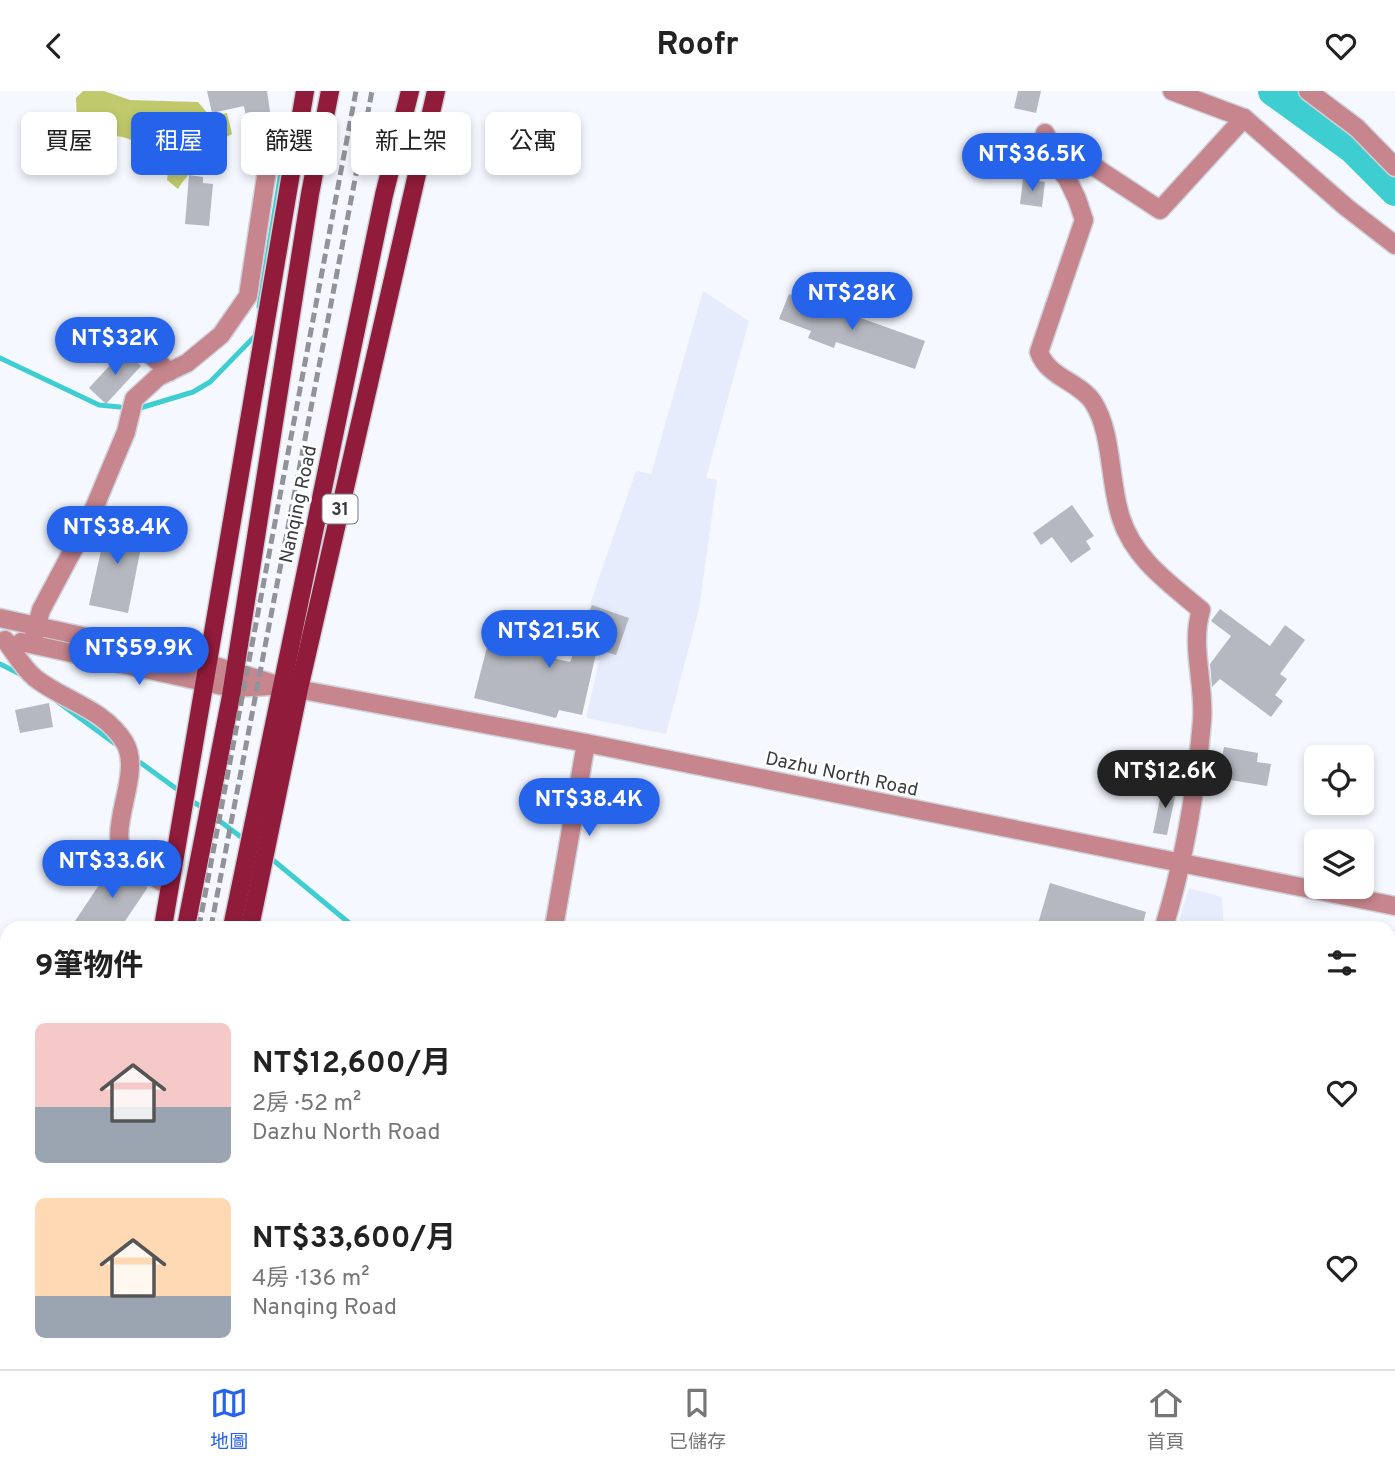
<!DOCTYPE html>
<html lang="zh-TW">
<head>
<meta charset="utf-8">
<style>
  body { margin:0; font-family:Overpass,"Noto Sans TC",sans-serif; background:#f2f2f2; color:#222; height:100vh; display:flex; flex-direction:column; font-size:26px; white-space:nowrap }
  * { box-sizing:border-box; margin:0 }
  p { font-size:23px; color:#767676 }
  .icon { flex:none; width:38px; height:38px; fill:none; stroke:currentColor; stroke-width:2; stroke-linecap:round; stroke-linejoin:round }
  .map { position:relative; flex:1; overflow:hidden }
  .details { position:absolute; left:0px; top:830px; width:1396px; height:450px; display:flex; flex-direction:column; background:#fff; border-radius:21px 21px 0 0; box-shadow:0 4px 10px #0003 }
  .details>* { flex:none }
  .banner { position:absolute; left:21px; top:21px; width:700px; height:63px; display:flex; gap:14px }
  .controls { position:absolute; left:1304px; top:654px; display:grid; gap:14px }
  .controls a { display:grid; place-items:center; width:70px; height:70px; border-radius:10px; background:#fff; box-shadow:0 4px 10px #0003; font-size:35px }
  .price { position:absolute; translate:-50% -60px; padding:0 16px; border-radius:24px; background:#2563eb; color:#fff; font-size:23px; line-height:46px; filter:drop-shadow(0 2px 4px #0008) }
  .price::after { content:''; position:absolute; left:50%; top:42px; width:21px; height:16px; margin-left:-10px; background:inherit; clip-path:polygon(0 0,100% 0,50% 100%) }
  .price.active { background:#222; color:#fff }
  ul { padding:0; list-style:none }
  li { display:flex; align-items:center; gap:21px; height:175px; padding:0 35px }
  li span { display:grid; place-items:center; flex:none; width:196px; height:140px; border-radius:10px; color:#555 }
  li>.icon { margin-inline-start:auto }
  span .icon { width:84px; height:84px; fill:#fffc; stroke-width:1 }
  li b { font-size:30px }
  h2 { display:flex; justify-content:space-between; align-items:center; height:84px; padding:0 35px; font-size:30px }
  .pill { padding:0 24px; border-radius:10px; background:#fff; box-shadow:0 4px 10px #0003; font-size:24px; line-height:63px }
  .pill.active { background:#2563eb; color:#fff }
  header { display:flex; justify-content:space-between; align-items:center; height:91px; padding:0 35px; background:#fff; font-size:32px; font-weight:700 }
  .dock { display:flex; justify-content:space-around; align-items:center; height:98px; border-top:2px solid #e0e0e0; background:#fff; font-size:19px; color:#767676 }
  .dock a { display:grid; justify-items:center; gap:4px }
  .dock .active { color:#2563eb }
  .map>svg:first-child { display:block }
  .built { fill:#e7ecfc }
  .forest { fill:#c0ca6c }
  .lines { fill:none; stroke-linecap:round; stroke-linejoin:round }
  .stream { stroke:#3eced1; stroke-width:5 }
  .river { stroke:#3eced1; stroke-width:30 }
  .building { fill:#b5b8c0 }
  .minor-casing { stroke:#d0d2d9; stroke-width:21 }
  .major-casing { stroke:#d0d2d9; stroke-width:21 }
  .minor { stroke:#c7868e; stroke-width:18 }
  .major { stroke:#901b3a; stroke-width:18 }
  .rail { stroke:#919398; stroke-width:5; stroke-dasharray:10 5; stroke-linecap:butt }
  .labels { text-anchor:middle; stroke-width:5; stroke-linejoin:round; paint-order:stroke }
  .shield { fill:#fff; stroke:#767679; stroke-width:2 }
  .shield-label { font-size:18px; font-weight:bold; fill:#3b3c40 }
  .street-label { font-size:19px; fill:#3b3c40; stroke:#fff }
</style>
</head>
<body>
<header><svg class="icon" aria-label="back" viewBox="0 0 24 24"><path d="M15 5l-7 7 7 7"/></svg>Roofr<svg class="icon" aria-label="heart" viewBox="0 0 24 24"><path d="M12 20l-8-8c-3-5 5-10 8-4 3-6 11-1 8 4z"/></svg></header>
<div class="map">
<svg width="1395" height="1278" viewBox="0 0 1395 1278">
  <rect width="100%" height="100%" fill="#f5f8ff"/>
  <g class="built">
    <polygon points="703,200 749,230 706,387 717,389 699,518 666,643 586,627 599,570 573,562 636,380 651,383"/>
    <polygon points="1189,797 1222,806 1224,836 1177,836"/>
  </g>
  <g class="forest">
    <path d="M 83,0 L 104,0 L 130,9 L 198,11 L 210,25 L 227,22 L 232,43 L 209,55 C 202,77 190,78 178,98 L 167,89 L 169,73 C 141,55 127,38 93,48 L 77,33 L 76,7 Z"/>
    <polygon points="1032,1272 1127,1272 1127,1278 1035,1278"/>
  </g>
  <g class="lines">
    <g class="stream">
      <polyline points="259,216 281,81"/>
      <polyline points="0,267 99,314 120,316"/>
      <polyline points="140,317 193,301 210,291 255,245 256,240"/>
      <polyline points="0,573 22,584"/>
      <polyline points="58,611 114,652"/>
      <polyline points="141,672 178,699"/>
      <polyline points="195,712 200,715"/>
      <polyline points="217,728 241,746"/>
      <polyline points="273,769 354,836"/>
      <polyline points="874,1272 880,1278"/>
    </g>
    <polyline class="river" points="1273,0 1352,57 1395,100"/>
  </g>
  <g class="building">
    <polygon points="207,0 267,0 271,27 247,31 244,15 212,22"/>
    <polygon points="1018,0 1041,0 1036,22 1014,17"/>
    <polygon points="189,84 203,86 203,92 213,93 209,135 185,133"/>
    <polygon points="1023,88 1045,91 1042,116 1020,113"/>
    <polygon points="789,203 853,228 855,225 925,250 915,278 836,251 834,257 808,247 811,240 779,228"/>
    <polygon points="124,259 141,275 106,313 89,297"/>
    <polygon points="1072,414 1094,445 1086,450 1091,458 1071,472 1052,446 1041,454 1033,442"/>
    <polygon points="108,428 145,436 128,522 89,514"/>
    <polygon points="592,514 629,527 616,564 597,558 582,624 559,619 556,627 474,607 488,552 570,571"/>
    <polygon points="1220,518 1270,555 1285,534 1305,549 1280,583 1287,588 1275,604 1283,610 1271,626 1220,588 1212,596 1210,573 1231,545 1211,530"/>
    <polygon points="49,612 53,636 20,642 15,619"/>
    <polygon points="1224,656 1258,662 1257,671 1271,673 1267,695 1218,687"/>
    <polygon points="1163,693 1177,696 1167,744 1153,742"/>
    <polygon points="115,770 126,782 148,796 121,836 71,836"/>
    <polygon points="1050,792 1146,821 1142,836 1037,836"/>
  </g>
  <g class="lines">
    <g class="minor-casing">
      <g id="minor">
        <polyline points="1172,0 1244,27 1346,116 1395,154"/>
        <polyline points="1308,0 1357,37 1395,76"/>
        <path d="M 1045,42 L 1077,108 L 1084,129 L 1039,261 C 1048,287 1079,290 1093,311 C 1113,342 1109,392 1121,427 C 1134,468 1169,492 1201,519 C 1190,556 1205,592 1202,630 C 1196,700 1184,770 1164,836"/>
        <polyline points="1064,84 1078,65 1160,119 1244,27"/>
        <polyline points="123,238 169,281"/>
        <polyline points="0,527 209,573 281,595 586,652 1395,815"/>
        <path d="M 5,549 C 14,561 23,577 35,587 C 64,610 104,617 125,652 C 144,686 101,744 129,770 C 140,780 157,788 170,795"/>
        <polyline points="21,551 232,597 271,595"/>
        <polyline points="32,552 41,519 90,427 126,341 134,308 158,286 187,272 221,244 248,205 267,79"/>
        <polyline points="554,836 586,652"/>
        <polyline points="476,1278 477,1272"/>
      </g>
    </g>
    <g class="major-casing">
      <g id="major">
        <polyline points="163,836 305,0"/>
        <polyline points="186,836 231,605 310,103 330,0"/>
        <polyline points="232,836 384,104 410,0"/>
        <polyline points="250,836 299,598 436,0"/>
        <polyline points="81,1278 83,1272"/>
        <polyline points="96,1278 97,1272"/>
        <polyline points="141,1278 142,1272"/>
        <polyline points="159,1278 160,1272"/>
      </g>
    </g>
    <use href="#minor" class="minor"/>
    <use href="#major" class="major"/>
    <g class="rail">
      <polyline points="199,836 356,0"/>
      <polyline points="211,836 372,0"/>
      <polyline points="114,1278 115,1272"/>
      <polyline points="125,1278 126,1272"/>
    </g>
  </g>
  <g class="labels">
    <rect class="shield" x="322.5" y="403.5" width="35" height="29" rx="5"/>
    <g class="shield-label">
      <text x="340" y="424">31</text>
    </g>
    <g class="street-label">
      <text transform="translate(297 413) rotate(-78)" y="7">Nanqing Road</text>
      <text transform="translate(842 682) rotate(12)" y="7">Dazhu North Road</text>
    </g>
  </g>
</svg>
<div class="controls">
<a><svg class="icon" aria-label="locate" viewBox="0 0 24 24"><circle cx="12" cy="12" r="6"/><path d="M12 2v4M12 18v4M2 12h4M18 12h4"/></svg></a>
<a><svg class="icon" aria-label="layers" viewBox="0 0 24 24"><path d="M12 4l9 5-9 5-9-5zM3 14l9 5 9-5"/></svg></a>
</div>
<b class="price" style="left:1032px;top:102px">NT$36.5K</b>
<b class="price" style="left:852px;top:241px">NT$28K</b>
<b class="price" style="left:115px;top:286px">NT$32K</b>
<b class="price" style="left:117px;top:475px">NT$38.4K</b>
<b class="price" style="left:549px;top:579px">NT$21.5K</b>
<b class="price" style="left:139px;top:596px">NT$59.9K</b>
<b class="price active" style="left:1165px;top:719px">NT$12.6K</b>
<b class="price" style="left:589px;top:747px">NT$38.4K</b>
<b class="price" style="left:112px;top:809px">NT$33.6K</b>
<div class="banner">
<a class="pill">買屋</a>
<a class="pill active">租屋</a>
<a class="pill">篩選</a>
<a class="pill">新上架</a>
<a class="pill">公寓</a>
</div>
<section class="details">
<h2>9筆物件<svg class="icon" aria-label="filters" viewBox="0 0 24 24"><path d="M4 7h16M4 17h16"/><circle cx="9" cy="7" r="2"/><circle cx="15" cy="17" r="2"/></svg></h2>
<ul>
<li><span style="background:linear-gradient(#f6c9c9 60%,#9aa5b1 0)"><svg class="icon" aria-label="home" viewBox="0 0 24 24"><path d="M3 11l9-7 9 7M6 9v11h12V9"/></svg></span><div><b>NT$12,600/月</b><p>2房 · 52 m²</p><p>Dazhu North Road</p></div><svg class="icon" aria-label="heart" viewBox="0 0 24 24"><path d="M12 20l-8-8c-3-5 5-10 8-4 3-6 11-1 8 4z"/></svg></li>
<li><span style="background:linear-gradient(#ffd9b3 70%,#9aa5b1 0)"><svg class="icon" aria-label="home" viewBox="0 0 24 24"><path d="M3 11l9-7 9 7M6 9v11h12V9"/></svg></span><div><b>NT$33,600/月</b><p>4房 · 136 m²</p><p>Nanqing Road</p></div><svg class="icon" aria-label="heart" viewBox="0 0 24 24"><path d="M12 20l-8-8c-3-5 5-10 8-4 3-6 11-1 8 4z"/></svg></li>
</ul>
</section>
</div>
<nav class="dock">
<a class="active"><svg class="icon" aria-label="map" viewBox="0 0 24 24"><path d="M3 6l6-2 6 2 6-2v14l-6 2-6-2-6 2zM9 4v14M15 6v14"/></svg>地圖</a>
<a><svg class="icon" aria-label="saved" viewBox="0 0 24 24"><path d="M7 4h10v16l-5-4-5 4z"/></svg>已儲存</a>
<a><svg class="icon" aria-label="home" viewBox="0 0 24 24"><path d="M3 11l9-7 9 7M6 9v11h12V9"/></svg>首頁</a>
</nav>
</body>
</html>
